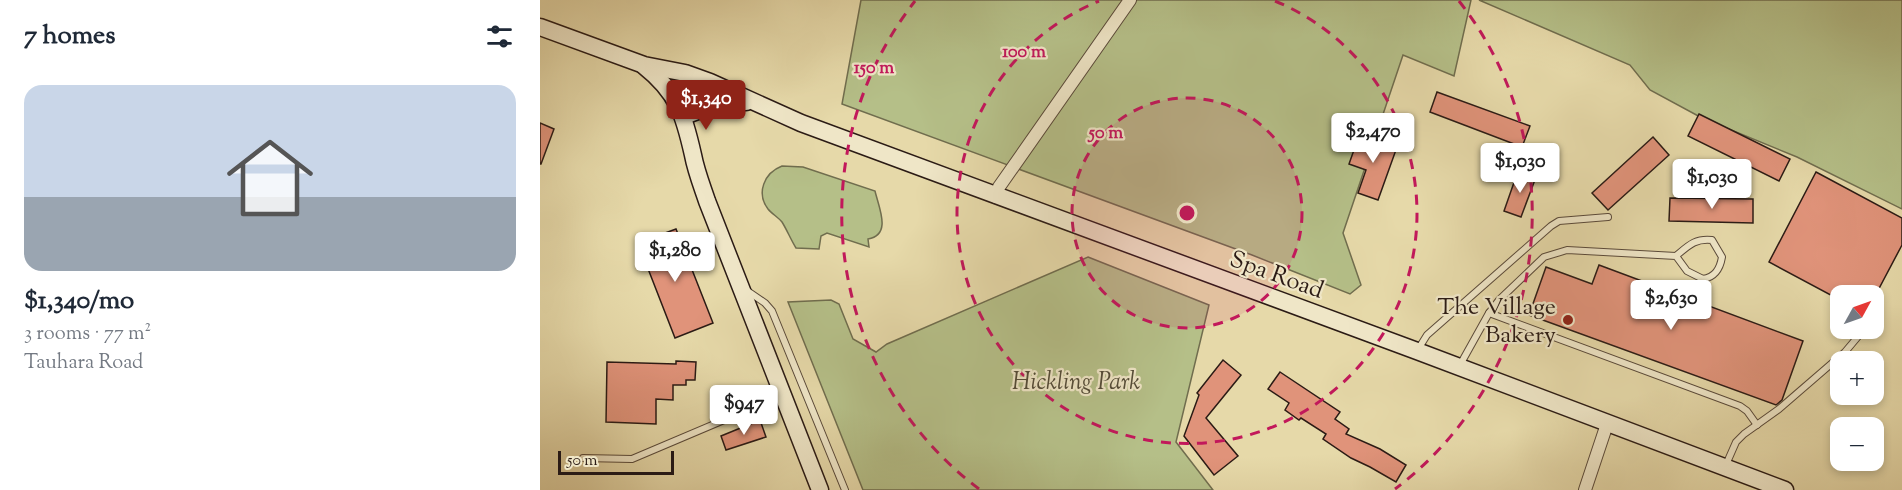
<!DOCTYPE html>
<html lang="en">
<head>
<meta charset="utf-8">
<style>
  body { margin:0; font-family:"Sorts Mill Goudy",serif; background:#f6f6f7; color:#1f2937; height:100vh; display:flex; flex-direction:column; font-size:22px; white-space:nowrap }
  * { box-sizing:border-box; margin:0 }
  p { font-size:20px; color:#747a83 }
  .icon { flex:none; width:33px; height:33px; fill:none; stroke:currentColor; stroke-width:2; stroke-linecap:round; stroke-linejoin:round }
  .map { position:relative; flex:1; overflow:hidden }
  .details { display:flex; flex-direction:column; background:#fff; width:540px }
  .details>* { flex:none }
  .needle { width:39px; rotate:50deg }
  .tools { position:absolute; left:1290px; top:285px; display:grid; gap:12px }
  .tools a { display:grid; place-items:center; width:54px; height:54px; border-radius:12px; background:#fff; box-shadow:0 3px 9px #0003; font-size:30px }
  .scale { position:absolute; left:18px; bottom:15px; width:116px; box-sizing:border-box; padding-left:6px; border:3px solid #2b1b15; border-top:0; font-size:16px; line-height:21px; white-space:nowrap; color:#2b1b15; -webkit-text-stroke:4px #efe6c7; paint-order:stroke }
  .price { position:absolute; translate:-50% -51px; padding:0 14px; border-radius:6px; background:#fff; color:#222; font-size:20px; line-height:39px; filter:drop-shadow(0 2px 3px #0008) }
  .price::after { content:''; position:absolute; left:50%; top:36px; width:18px; height:14px; margin-left:-9px; background:inherit; clip-path:polygon(0 0,100% 0,50% 100%) }
  .price.on { background:#8f2418; color:#fff }
  ul { padding:0; list-style:none }
  li { display:grid; align-content:center; gap:12px; height:318px; padding:0 24px }
  li+li { border-top:2px solid #e0e1e3 }
  li span { display:grid; place-items:center; height:186px; border-radius:18px; color:#555 }
  li>.icon { margin-inline-start:auto }
  span .icon { width:108px; height:108px; fill:#fffc; stroke-width:1 }
  li b { font-size:26px }
  h2 { display:flex; justify-content:space-between; align-items:center; height:72px; padding:0 24px; font-size:26px }
  main { display:flex; flex:1; min-height:0 }
  .map>svg:first-child { display:block }
  .green { fill:#b5bf88; stroke:#706d4e; stroke-width:1.5 }
  .building { fill:#e0937a; stroke:#2b1b15; stroke-width:1.5 }
  .lines { fill:none; stroke-linecap:round; stroke-linejoin:round }
  .lane-casing { stroke:#5a4a3a; stroke-width:8 }
  .street-casing { stroke:#5a4a3a; stroke-width:14 }
  .secondary-casing { stroke:#2b1b15; stroke-width:19 }
  .lane { stroke:#efe6c7; stroke-width:6 }
  .street { stroke:#efe6c7; stroke-width:12 }
  .secondary { stroke:#efe6c7; stroke-width:16 }
  .ring { fill:none; stroke:#c2185b; stroke-width:3; stroke-dasharray:10 8 }
  .poi-dot { fill:#8f2418; stroke:#efe6c7; stroke-width:2 }
  .labels { text-anchor:middle; stroke-width:4.5; stroke-linejoin:round; paint-order:stroke }
  .street-label { font-size:24px; fill:#2b1b15; stroke:#efe6c7 }
  .poi-label { font-size:24px; fill:#2b1b15; stroke:#efe6c7; text-anchor:end }
  .park-label { font-size:24px; font-style:italic; fill:#544c38; stroke:#efe6c7 }
  .centre { fill:#c2185b; stroke:#efe6c7; stroke-width:3 }
  .ring-label { font-size:18px; text-anchor:middle; font-weight:bold; fill:#c2185b; stroke:#efe6c7; stroke-width:4.5; stroke-linejoin:round; paint-order:stroke }
</style>
</head>
<body>
<main>
<section class="details">
<h2>7 homes<svg class="icon" aria-label="filters" viewBox="0 0 24 24"><path d="M4 7h16M4 17h16"/><circle cx="9" cy="7" r="2"/><circle cx="15" cy="17" r="2"/></svg></h2>
<ul>
<li><span style="background:linear-gradient(#c9d6e8 60%,#9aa5b1 0)"><svg class="icon" aria-label="home" viewBox="0 0 24 24"><path d="M3 11l9-7 9 7M6 9v11h12V9"/></svg></span><div><b>$1,340/mo</b><p>3 rooms · 77 m²</p><p>Tauhara Road</p></div></li>
</ul>
</section>
<div class="map">
<svg width="1362" height="490" viewBox="0 0 1362 490">
  <rect width="100%" height="100%" fill="#e6d9a9"/>
  <filter id="stains"><feTurbulence type="fractalNoise" baseFrequency=".00333" numOctaves="4"/><feColorMatrix values="0 0 0 0 .2 0 0 0 0 .09 0 0 0 0 .02 0 0 0 .5 -.17"/></filter>
  <radialGradient id="worn" r=".72"><stop offset=".6" stop-color="#630" stop-opacity="0"/><stop offset="1" stop-color="#630" stop-opacity=".3"/></radialGradient>
  <g class="green">
    <polygon points="321,0 931,0 914,76 863,55 803,233 821,285 810,294 712,255 302,104"/>
    <polygon points="939,0 1362,0 1362,209 1257,157 1162,118 1110,90 1090,65"/>
    <path d="M 242,166 L 263,167 L 335,191 C 339,208 352,235 328,239 L 329,247 L 287,233 L 281,236 L 279,249 L 256,248 C 251,240 247,230 242,222 C 238,217 232,214 228,209 C 216,193 224,173 242,166 Z"/>
    <polygon points="548,257 669,305 636,442 673,490 323,490 248,302 291,300 299,304 313,339 336,352 347,344"/>
  </g>
  <g class="building">
    <polygon points="897,92 990,126 982,147 890,112"/>
    <polygon points="1159,114 1250,159 1239,181 1148,136"/>
    <polygon points="0,123 14,129 1,164 0,164"/>
    <polygon points="820,133 857,147 838,200 818,193 826,170 809,164"/>
    <polygon points="1113,137 1129,155 1068,210 1052,193"/>
    <polygon points="978,171 996,177 981,217 964,211"/>
    <polygon points="1276,172 1362,218 1362,245 1335,296 1300,296 1300,300 1229,262"/>
    <polygon points="1130,198 1213,199 1213,223 1129,221"/>
    <polygon points="136,229 173,323 135,338 98,243"/>
    <polygon points="1059,265 1263,341 1242,400 1236,405 989,315 1006,267 1052,284"/>
    <polygon points="683,360 701,375 666,418 698,456 674,475 644,436 659,395 657,393"/>
    <polygon points="136,361 156,362 155,380 146,380 146,385 133,385 133,400 116,399 116,424 66,422 67,362 136,364"/>
    <polygon points="740,372 800,412 795,419 809,429 806,434 840,449 866,465 856,482 830,467 811,458 783,439 786,434 761,418 759,420 745,410 749,403 728,389"/>
    <polygon points="220,420 226,437 186,450 181,436"/>
  </g>
  <g class="lines">
    <g class="lane-casing">
      <g id="lane">
        <polyline points="206,290 225,303 232,311 305,490"/>
        <polyline points="949,313 1200,406 1207,411 1217,425"/>
        <polyline points="877,351 887,335 1011,226 1019,221 1068,217"/>
        <path d="M 920,365 L 949,313 L 959,300 L 1004,257 L 1027,250 L 1136,256 C 1148,246 1155,238 1172,240 L 1182,257 C 1180,269 1175,277 1163,279 L 1147,271 L 1136,256"/>
        <polyline points="43,458 92,459 243,395"/>
        <polyline points="1185,467 1196,442 1204,434 1239,409 1305,352 1321,333"/>
      </g>
    </g>
    <g class="street-casing">
      <g id="street">
        <polyline points="456,197 459,187 590,0"/>
        <polyline points="1045,490 1067,424"/>
      </g>
    </g>
    <g class="secondary-casing">
      <g id="secondary">
        <polyline points="0,27 104,65 145,73 170,82 261,123 877,351 1245,490"/>
        <path d="M 104,66 C 138,93 144,115 153,155 C 156,171 162,186 167,201 L 280,490"/>
        <polyline points="144,116 182,102 206,102"/>
      </g>
    </g>
    <use href="#lane" class="lane"/>
    <use href="#street" class="street"/>
    <use href="#secondary" class="secondary"/>
  </g>
  <circle cx="647" cy="213" r="115" fill="#c2185b" fill-opacity=".12"/>
  <g class="ring">
    <circle cx="647" cy="213" r="115"/>
    <path d="M735 1A230 230 0 1 1 559 1"/>
    <path d="M439 489A345 345 0 0 1 375 1M919 1A345 345 0 0 1 855 489"/>
  </g>
  <circle class="poi-dot" cx="1028" cy="320" r="6"/>
  <g class="labels">
    <g class="street-label">
      <text transform="translate(737 274) rotate(20)" y="8">Spa Road</text>
    </g>
    <g class="poi-label">
      <text x="1016" y="314">The Village<tspan x="1016" dy="28">Bakery</tspan></text>
    </g>
    <g class="park-label">
      <text x="536" y="389">Hickling Park</text>
    </g>
  </g>
  <circle cx="647" cy="213" r="9" class="centre"/>
  <g class="ring-label">
    <text x="484" y="57">100 m</text>
    <text x="334" y="73">150 m</text>
    <text x="566" y="138">50 m</text>
  </g>
  <rect width="100%" height="100%" filter="url(#stains)"/>
  <rect width="100%" height="100%" fill="url(#worn)"/>
</svg>
<div class="tools">
<a><svg class="needle" viewBox="-14 -14 28 28"><path d="M0-13l5 13h-10z" fill="#e53935"/><path d="M0 13l5-13h-10z" fill="#747a83"/></svg></a>
<a>+</a>
<a>−</a>
</div>
<div class="scale">50 m</div>
<b class="price on" style="left:166px;top:131px">$1,340</b>
<b class="price" style="left:833px;top:164px">$2,470</b>
<b class="price" style="left:980px;top:194px">$1,030</b>
<b class="price" style="left:1172px;top:210px">$1,030</b>
<b class="price" style="left:135px;top:283px">$1,280</b>
<b class="price" style="left:1131px;top:331px">$2,630</b>
<b class="price" style="left:204px;top:436px">$947</b>
</div>
</main>
</body>
</html>
